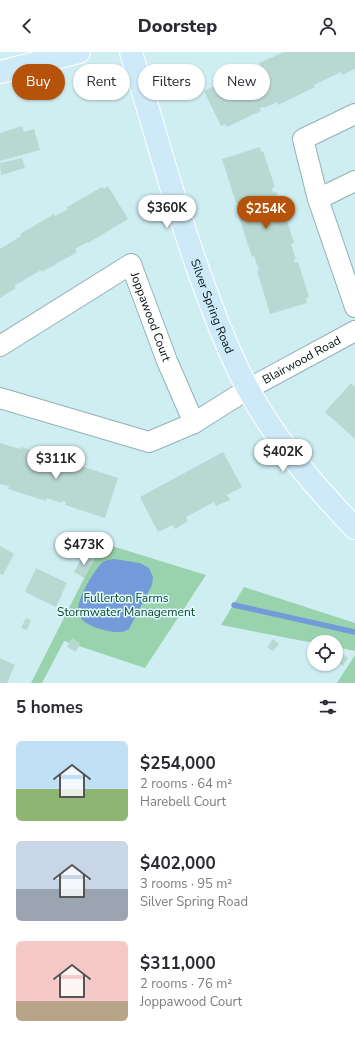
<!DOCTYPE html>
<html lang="en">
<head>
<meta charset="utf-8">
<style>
  body { margin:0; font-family:"Nunito Sans",sans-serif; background:#f2f2f3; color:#2b2b33; height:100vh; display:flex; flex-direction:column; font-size:15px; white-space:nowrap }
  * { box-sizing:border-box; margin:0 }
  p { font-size:13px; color:#7c7c81 }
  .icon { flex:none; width:22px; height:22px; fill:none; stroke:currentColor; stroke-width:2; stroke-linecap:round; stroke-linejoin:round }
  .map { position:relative; height:631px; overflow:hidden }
  .drawer { display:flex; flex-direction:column; background:#fff; flex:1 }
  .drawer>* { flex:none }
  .hud { position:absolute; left:12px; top:12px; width:331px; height:36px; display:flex; gap:8px }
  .controls { position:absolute; left:307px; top:583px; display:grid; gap:8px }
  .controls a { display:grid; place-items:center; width:36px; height:36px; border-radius:50%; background:#fff; box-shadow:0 1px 3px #0004; font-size:20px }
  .price { position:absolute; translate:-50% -34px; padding:0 9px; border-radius:14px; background:#fff; color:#222; font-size:13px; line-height:26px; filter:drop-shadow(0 1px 2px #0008) }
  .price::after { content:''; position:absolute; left:50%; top:24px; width:12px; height:9px; margin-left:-6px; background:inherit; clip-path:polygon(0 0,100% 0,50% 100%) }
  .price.selected { background:#b45309; color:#fff }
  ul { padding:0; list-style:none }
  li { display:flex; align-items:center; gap:12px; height:100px; padding:0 16px }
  li span { display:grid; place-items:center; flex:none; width:112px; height:80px; border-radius:6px; color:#555 }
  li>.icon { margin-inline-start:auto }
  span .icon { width:48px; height:48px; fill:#fffc; stroke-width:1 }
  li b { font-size:17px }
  h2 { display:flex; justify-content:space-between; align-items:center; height:48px; padding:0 16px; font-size:17px }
  .chip { padding:0 14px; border-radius:18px; background:#fff; box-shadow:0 1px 3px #0004; font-size:14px; line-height:36px }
  .chip.selected { background:#b45309; color:#fff }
  header { display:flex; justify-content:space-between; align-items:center; height:52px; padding:0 16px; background:#fff; font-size:18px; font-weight:800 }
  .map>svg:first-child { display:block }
  .green { fill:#99d3ad }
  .water { fill:#739bd9 }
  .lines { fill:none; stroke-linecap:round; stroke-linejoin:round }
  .stream { stroke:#739bd9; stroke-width:5.5 }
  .building { fill:#bad8d2 }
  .minor-casing { stroke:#93b1b5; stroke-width:22 }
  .major-casing { stroke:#fff; stroke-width:24 }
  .minor { stroke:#fff; stroke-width:20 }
  .major { stroke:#ceeaf9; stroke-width:22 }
  .labels { text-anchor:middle; stroke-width:3; stroke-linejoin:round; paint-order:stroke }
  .street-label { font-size:12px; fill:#051011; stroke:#e1fafe }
  .park-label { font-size:12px; fill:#0d492b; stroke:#e1fafe }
</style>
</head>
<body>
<header><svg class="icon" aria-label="back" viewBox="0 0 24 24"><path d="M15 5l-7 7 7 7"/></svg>Doorstep<svg class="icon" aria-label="person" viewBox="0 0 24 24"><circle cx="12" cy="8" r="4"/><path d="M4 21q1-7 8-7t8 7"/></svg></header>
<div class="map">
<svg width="355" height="631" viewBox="0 0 355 631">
  <rect width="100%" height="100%" fill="#cfeef2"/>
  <g class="green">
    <polygon points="102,491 206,523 145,616 64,589 42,631 31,631"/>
    <polygon points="244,535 355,571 355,599 336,595 336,590 314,590 314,591 221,573"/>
    <polygon points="355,603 355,631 337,631"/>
  </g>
  <path class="water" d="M 114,507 L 140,511 L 149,516 L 153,525 L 152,533 L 129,577 C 127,578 123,580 120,580 C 110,581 83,574 79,563 C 74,551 92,522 100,513 C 104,508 108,508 114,507 Z"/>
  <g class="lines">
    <polyline class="stream" points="234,553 355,580"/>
  </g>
  <g class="building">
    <polygon points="284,0 355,0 355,17 342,23 341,20 314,33 315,35 278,53 277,50 264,56 263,55 260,56 261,59 227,75 225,72 221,74 204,39 246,19 247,21 260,14 259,11"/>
    <polygon points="22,74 24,80 34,77 40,98 0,109 0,81"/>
    <polygon points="260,95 261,100 263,99 275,135 272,136 273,141 276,140 280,153 282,152 294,191 291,192 296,207 294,207 295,211 298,210 309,245 306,246 307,251 270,262 257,219 259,218 254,204 252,205 239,165 242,164 238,151 236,151 222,107"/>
    <polygon points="22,106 25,116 1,123 0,111"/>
    <polygon points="108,134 128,167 88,191 88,190 75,197 77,200 42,220 41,218 14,234 16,236 0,246 0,197 21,184 20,182 54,162 55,164 68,157 67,155 102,135 104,137"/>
    <polygon points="351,331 355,335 355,387 325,360"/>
    <polygon points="0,391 20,397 21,395 60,407 59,409 74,414 75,412 118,426 105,466 65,453 66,450 62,449 61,451 47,446 46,449 8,437 9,434 0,432"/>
    <polygon points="223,400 242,435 227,443 230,448 216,454 214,450 186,465 188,469 175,477 173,473 158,480 140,445"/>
    <polygon points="79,489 88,493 85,501 75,498"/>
    <polygon points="0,494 14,502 3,523 0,522"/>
    <polygon points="84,502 94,508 84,526 74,520"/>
    <polygon points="36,516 67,531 56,555 25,540"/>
    <polygon points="26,566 31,568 27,578 21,576"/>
    <polygon points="72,586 80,591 76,600 67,595"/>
    <polygon points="273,587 279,592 273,599 267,595"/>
    <polygon points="337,597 348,606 343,614 337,610 338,608 336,607"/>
    <polygon points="0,606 15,613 7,631 0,631"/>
  </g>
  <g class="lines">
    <g class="minor-casing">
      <g id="minor">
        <polyline points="355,62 303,87 318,147 355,255"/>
        <polyline points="318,147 355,129"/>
        <path id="s1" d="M 0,294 L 131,212 L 167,309 L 194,371"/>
        <path id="s2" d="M 0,346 L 149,390 L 194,371 L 248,337 L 355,279"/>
      </g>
    </g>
    <g class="major-casing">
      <g id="major">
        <path id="s3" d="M 131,0 C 156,82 178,165 208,245 C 220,277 232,308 248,337 C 277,390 313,433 355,476"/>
        <polyline points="0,20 79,0"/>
      </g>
    </g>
    <use href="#minor" class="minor"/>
    <use href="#major" class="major"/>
  </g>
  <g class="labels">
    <g class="street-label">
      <text dy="4" stroke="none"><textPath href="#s3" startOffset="267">Silver Spring Road</textPath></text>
      <text dy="4" stroke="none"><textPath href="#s1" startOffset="211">Joppawood Court</textPath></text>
      <text dy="4" stroke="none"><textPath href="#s2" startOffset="329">Blairwood Road</textPath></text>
    </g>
    <g class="park-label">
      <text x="126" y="550">Fullerton Farms<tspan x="126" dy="14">Stormwater Management</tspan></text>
    </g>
  </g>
</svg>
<div class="controls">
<a><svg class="icon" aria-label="locate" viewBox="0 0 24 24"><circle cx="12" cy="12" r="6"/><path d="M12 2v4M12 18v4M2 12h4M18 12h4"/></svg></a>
</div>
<b class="price" style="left:167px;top:177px">$360K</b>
<b class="price selected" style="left:266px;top:178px">$254K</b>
<b class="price" style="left:283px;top:421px">$402K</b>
<b class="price" style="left:56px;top:428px">$311K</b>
<b class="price" style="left:84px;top:514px">$473K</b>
<div class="hud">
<a class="chip selected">Buy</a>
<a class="chip">Rent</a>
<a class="chip">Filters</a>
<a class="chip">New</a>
</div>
</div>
<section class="drawer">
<h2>5 homes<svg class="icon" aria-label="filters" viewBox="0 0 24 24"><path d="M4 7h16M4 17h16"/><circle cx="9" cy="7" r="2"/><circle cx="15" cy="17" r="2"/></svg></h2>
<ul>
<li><span style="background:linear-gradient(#bfe0f5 60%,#8fb573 0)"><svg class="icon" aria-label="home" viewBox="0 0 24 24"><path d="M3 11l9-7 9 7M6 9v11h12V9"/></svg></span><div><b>$254,000</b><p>2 rooms · 64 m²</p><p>Harebell Court</p></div></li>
<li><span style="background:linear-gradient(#c9d6e8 60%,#9aa5b1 0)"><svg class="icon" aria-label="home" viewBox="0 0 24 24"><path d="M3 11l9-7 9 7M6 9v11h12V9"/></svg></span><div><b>$402,000</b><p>3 rooms · 95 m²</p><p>Silver Spring Road</p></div></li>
<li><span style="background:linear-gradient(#f6c9c9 75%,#b9a48a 0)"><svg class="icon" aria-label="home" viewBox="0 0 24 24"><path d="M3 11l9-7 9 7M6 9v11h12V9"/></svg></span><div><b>$311,000</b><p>2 rooms · 76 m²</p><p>Joppawood Court</p></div></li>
</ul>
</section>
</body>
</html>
